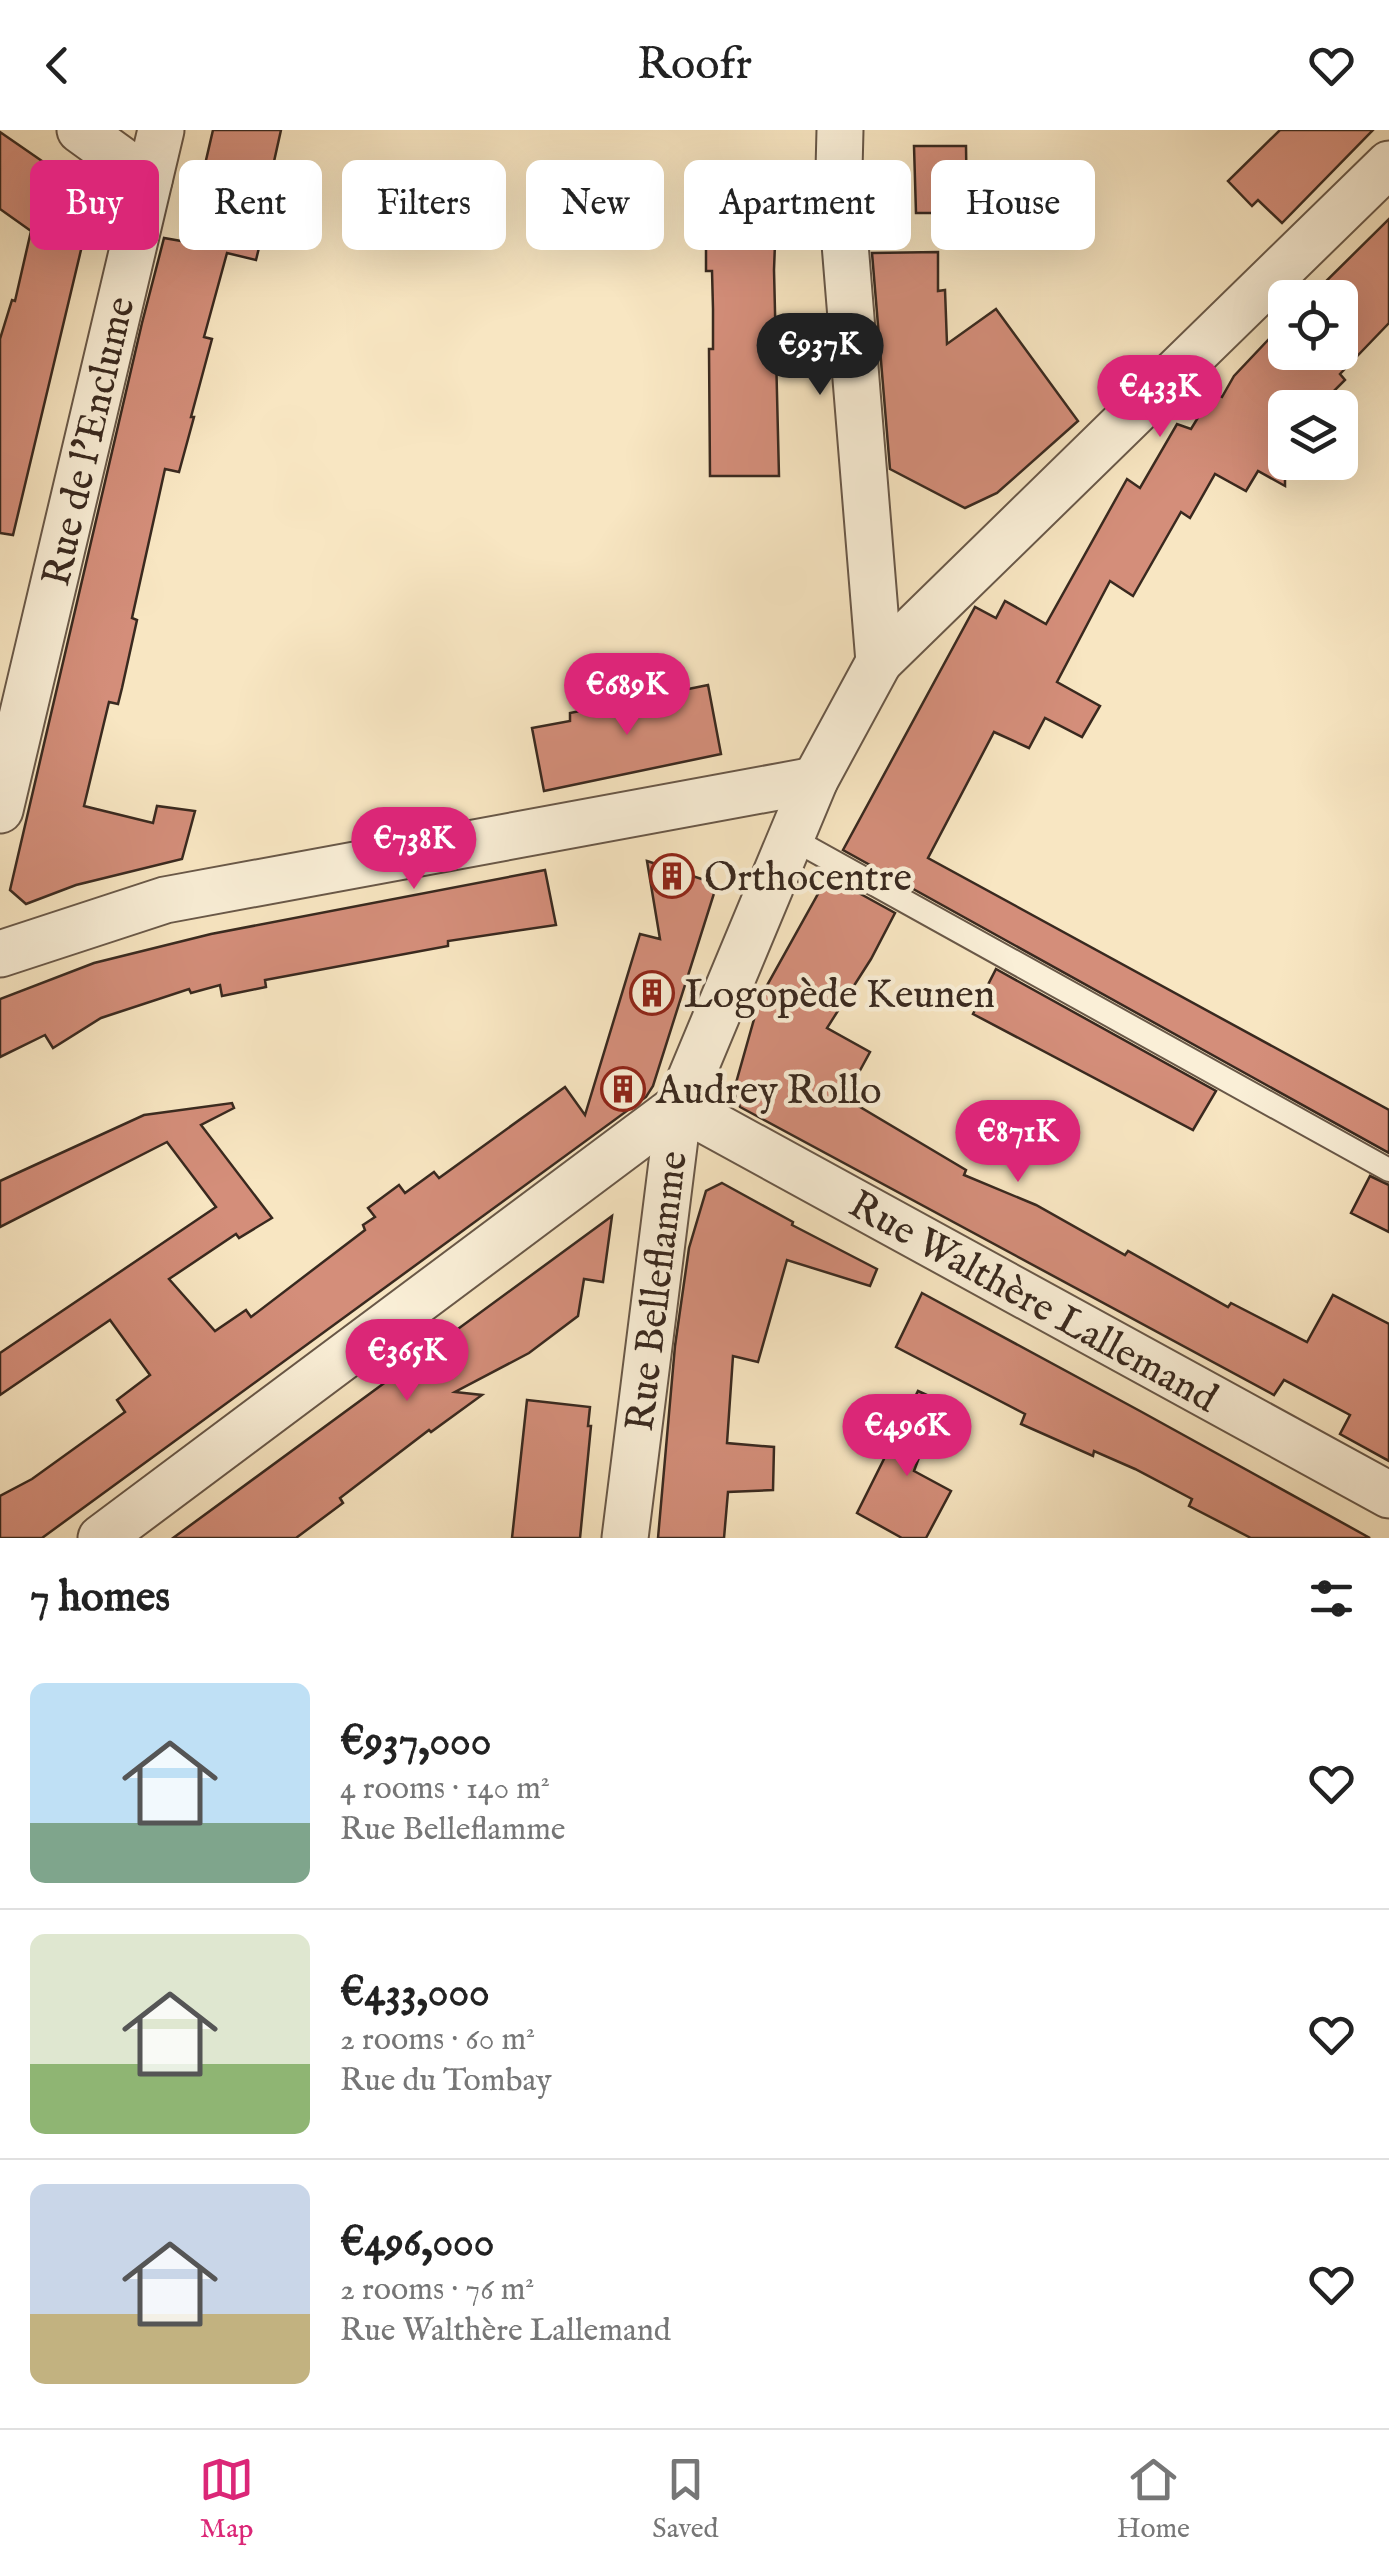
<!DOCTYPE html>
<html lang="en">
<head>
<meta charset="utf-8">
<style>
  body { margin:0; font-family:"IM FELL English",serif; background:#f2f2f2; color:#222; height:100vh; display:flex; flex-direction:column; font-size:38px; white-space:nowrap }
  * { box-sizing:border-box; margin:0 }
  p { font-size:32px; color:#767676 }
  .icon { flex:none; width:55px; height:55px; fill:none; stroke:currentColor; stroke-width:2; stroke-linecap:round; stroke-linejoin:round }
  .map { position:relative; height:1408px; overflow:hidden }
  .sheet { display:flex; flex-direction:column; background:#fff; flex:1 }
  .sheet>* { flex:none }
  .top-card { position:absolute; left:30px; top:30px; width:1330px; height:90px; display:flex; gap:20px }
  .fabs { position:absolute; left:1268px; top:150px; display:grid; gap:20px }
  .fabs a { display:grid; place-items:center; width:90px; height:90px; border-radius:15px; background:#fff; box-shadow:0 10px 40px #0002; font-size:50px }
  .price { position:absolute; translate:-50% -85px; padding:0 22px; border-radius:35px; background:#db2777; color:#fff; font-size:32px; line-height:65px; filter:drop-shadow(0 2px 5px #0008) }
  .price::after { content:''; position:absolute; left:50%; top:60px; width:30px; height:22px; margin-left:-15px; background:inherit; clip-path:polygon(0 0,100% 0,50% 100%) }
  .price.selected { background:#222; color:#fff }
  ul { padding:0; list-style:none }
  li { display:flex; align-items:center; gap:30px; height:250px; padding:0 30px }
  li+li { border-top:2px solid #e0e0e0 }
  li span { display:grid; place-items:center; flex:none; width:280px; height:200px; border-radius:15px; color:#555 }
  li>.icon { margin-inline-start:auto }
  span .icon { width:120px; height:120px; fill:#fffc; stroke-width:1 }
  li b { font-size:42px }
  h2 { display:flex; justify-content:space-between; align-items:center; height:120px; padding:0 30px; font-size:42px }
  .pill { padding:0 35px; border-radius:15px; background:#fff; box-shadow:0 10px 40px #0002; font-size:35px; line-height:90px }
  .pill.selected { background:#db2777; color:#fff }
  header { display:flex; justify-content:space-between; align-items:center; height:130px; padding:0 30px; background:#fff; font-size:45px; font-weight:600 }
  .dock { display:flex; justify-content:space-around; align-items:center; height:140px; border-top:2px solid #e0e0e0; background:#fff; font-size:28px; color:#767676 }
  .dock a { display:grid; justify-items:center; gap:5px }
  .dock .selected { color:#db2777 }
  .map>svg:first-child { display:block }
  .building { fill:#d48e7a; stroke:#39291f; stroke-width:2.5 }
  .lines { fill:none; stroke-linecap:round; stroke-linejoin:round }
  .lane-casing { stroke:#695848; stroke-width:26 }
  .street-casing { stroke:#695848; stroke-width:49 }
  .lane { stroke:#faefd7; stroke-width:22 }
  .street { stroke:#faefd7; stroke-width:45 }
  .labels { text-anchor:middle; stroke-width:9; stroke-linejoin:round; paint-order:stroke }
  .street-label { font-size:40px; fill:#39291f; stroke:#faefd7 }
  .poi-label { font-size:40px; fill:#39291f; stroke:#faefd7; text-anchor:start }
</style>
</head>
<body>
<header><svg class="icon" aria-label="back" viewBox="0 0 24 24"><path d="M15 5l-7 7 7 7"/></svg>Roofr<svg class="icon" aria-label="heart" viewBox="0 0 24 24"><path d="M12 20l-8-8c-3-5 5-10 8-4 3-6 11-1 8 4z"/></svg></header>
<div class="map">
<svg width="1389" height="1408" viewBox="0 0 1389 1408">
  <rect width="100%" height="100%" fill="#f8e6c2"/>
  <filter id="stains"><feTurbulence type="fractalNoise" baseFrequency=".002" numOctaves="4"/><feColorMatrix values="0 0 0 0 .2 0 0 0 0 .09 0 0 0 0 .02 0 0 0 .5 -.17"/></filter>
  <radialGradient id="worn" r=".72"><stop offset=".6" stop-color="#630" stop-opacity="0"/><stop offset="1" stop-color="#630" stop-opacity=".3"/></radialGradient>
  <g class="building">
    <polygon points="213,0 281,0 271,45 276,48 256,130 227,123 204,207 212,209 191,287 194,287 179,342 165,339 132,488 137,490 122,558 118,574 109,572 84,676 153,693 157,676 195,681 182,729 76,755 26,774 10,760 142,193 164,108 187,112"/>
    <polygon points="1280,0 1373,0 1282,93 1258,70 1252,76 1228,51"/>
    <polygon points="0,2 84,60 91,78 13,405 0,403 0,209 12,170 15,171 31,101 0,79"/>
    <polygon points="914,16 966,16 967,83 916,83"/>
    <polygon points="777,60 774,140 779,346 710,346 709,219 713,219 713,179 712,141 706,141 706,61"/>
    <polygon points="1389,89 1389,193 1340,244 1345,250 1317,278 1285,278 1285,356 1258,341 1246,361 1215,344 1190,388 1181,382 1133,466 1110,451 1057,552 1100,576 1082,607 1045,588 1029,618 994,602 928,728 1389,980 1389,1023 843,720 975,477 996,488 1005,471 1046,494 1127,349 1140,358 1177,294 1191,299 1213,263 1222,267 1234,246 1285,192 1285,222 1340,222 1340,168 1309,168"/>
    <polygon points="938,122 938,161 945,160 947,214 996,179 1078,291 997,363 965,378 890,339 872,123"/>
    <polygon points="708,555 721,624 544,661 532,598 570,591 570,583"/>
    <polygon points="647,731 717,754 653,956 646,967 42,1408 0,1408 0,1366 32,1349 125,1282 117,1270 150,1245 110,1190 0,1265 0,1223 216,1077 167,1012 0,1097 0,1051 144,985 232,973 234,978 201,995 272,1088 239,1108 236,1104 169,1149 215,1201 246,1180 251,1187 365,1100 363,1095 375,1087 368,1078 399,1055 405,1063 434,1042 439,1048 565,957 585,985 640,804 660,809"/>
    <polygon points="545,740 556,795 448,811 448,816 265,850 266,857 222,866 220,855 191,863 189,859 101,888 53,918 45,905 0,927 0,869 94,833 211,804"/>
    <polygon points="828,746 895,783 871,829 827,898 870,922 845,968 966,1040 964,1045 1036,1075 1125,1125 1128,1121 1228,1177 1231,1173 1307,1212 1333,1165 1389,1194 1389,1331 1340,1304 1350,1285 1284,1250 1274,1265 740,977 734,960 760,868"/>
    <polygon points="996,839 1216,961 1193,1000 973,884"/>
    <polygon points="1370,1046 1389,1055 1389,1102 1351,1083"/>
    <polygon points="722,1053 793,1092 792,1095 877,1139 870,1156 787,1130 758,1232 733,1226 727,1313 774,1317 773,1360 728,1362 724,1408 658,1408 675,1216 689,1118 706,1061"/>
    <polygon points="612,1086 603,1152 584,1149 578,1186 529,1223 455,1262 482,1265 431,1302 429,1300 340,1368 343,1373 296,1408 173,1408"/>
    <polygon points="922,1163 1140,1281 1370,1408 1251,1408 1189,1376 1192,1369 1135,1339 1094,1321 1093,1326 1021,1294 1025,1284 896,1217"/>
    <polygon points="918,1261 940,1271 914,1341 951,1361 926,1408 902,1408 857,1383"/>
    <polygon points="527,1270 590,1277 588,1296 591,1296 580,1408 512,1408"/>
  </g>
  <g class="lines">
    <g class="lane-casing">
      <polyline id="lane" points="791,708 1389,1040"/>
    </g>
    <g class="street-casing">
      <g id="street">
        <polyline points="80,0 149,50"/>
        <polyline points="879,532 1389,34"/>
        <polyline points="0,680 161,0"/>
        <polyline points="0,824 165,770 815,650"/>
        <polyline points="101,1408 679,976 1389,1365"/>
        <polyline points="625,1408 679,976 815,650 879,532 839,40 840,0"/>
      </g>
    </g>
    <use href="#lane" class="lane"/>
    <use href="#street" class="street"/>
  </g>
  <defs>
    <g id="building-ring" transform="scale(2.25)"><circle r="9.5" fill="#faefd7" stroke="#8f2418" stroke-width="1.5"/><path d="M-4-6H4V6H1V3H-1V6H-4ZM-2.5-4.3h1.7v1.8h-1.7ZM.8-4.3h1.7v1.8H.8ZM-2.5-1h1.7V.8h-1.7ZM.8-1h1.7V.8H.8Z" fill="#8f2418"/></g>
  </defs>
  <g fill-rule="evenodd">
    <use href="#building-ring" x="672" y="746"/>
    <use href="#building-ring" x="652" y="863"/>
    <use href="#building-ring" x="623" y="959"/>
  </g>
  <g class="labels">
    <g class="street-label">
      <text transform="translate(87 311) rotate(-77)" y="14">Rue de l'Enclume</text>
      <text transform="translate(655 1161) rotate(-83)" y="14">Rue Belleflamme</text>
      <text transform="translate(1034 1170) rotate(29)" y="14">Rue Walthère Lallemand</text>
    </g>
    <g class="poi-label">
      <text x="704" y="760">Orthocentre</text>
      <text x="684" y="877">Logopède Keunen</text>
      <text x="656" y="973">Audrey Rollo</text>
    </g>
  </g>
  <rect width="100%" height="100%" filter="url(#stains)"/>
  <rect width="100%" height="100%" fill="url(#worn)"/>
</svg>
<div class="fabs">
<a><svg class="icon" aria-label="locate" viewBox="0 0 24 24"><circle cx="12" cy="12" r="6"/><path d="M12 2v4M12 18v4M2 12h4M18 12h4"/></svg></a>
<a><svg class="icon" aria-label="layers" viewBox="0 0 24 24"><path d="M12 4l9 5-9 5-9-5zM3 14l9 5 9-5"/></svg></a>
</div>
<b class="price selected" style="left:820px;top:268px">€937K</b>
<b class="price" style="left:1160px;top:310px">€433K</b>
<b class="price" style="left:627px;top:608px">€689K</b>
<b class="price" style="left:414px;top:762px">€738K</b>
<b class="price" style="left:1018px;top:1055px">€871K</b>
<b class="price" style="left:407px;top:1274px">€365K</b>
<b class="price" style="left:907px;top:1349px">€496K</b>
<div class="top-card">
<a class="pill selected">Buy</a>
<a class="pill">Rent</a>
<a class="pill">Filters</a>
<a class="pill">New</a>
<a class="pill">Apartment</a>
<a class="pill">House</a>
</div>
</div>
<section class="sheet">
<h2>7 homes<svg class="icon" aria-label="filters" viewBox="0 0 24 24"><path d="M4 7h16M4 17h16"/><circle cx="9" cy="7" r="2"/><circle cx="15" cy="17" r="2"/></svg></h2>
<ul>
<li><span style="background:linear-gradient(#bfe0f5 70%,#7fa58c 0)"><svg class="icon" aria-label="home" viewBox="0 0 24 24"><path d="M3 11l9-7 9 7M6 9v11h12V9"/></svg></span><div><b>€937,000</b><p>4 rooms · 140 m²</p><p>Rue Belleflamme</p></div><svg class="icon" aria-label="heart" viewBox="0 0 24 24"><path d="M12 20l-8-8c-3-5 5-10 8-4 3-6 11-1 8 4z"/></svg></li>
<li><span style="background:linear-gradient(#dfe7d0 65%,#8fb573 0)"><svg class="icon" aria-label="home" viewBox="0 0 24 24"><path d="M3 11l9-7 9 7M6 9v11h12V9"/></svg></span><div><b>€433,000</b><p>2 rooms · 60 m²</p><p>Rue du Tombay</p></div><svg class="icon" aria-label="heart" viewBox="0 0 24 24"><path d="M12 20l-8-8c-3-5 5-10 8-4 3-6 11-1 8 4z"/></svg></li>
<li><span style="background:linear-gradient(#c9d6e8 65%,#c2b280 0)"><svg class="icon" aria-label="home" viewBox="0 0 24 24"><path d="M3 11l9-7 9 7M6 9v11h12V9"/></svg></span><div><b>€496,000</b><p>2 rooms · 76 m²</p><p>Rue Walthère Lallemand</p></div><svg class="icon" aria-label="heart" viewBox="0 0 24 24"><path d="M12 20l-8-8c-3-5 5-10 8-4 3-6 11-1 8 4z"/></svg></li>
</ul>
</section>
<nav class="dock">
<a class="selected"><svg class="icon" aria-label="map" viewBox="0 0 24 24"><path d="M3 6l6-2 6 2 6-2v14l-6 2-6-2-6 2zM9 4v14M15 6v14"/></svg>Map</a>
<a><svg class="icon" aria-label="saved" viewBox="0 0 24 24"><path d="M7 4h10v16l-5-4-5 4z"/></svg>Saved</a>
<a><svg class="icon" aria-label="home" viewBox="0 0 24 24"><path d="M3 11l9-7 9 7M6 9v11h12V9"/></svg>Home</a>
</nav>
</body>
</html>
